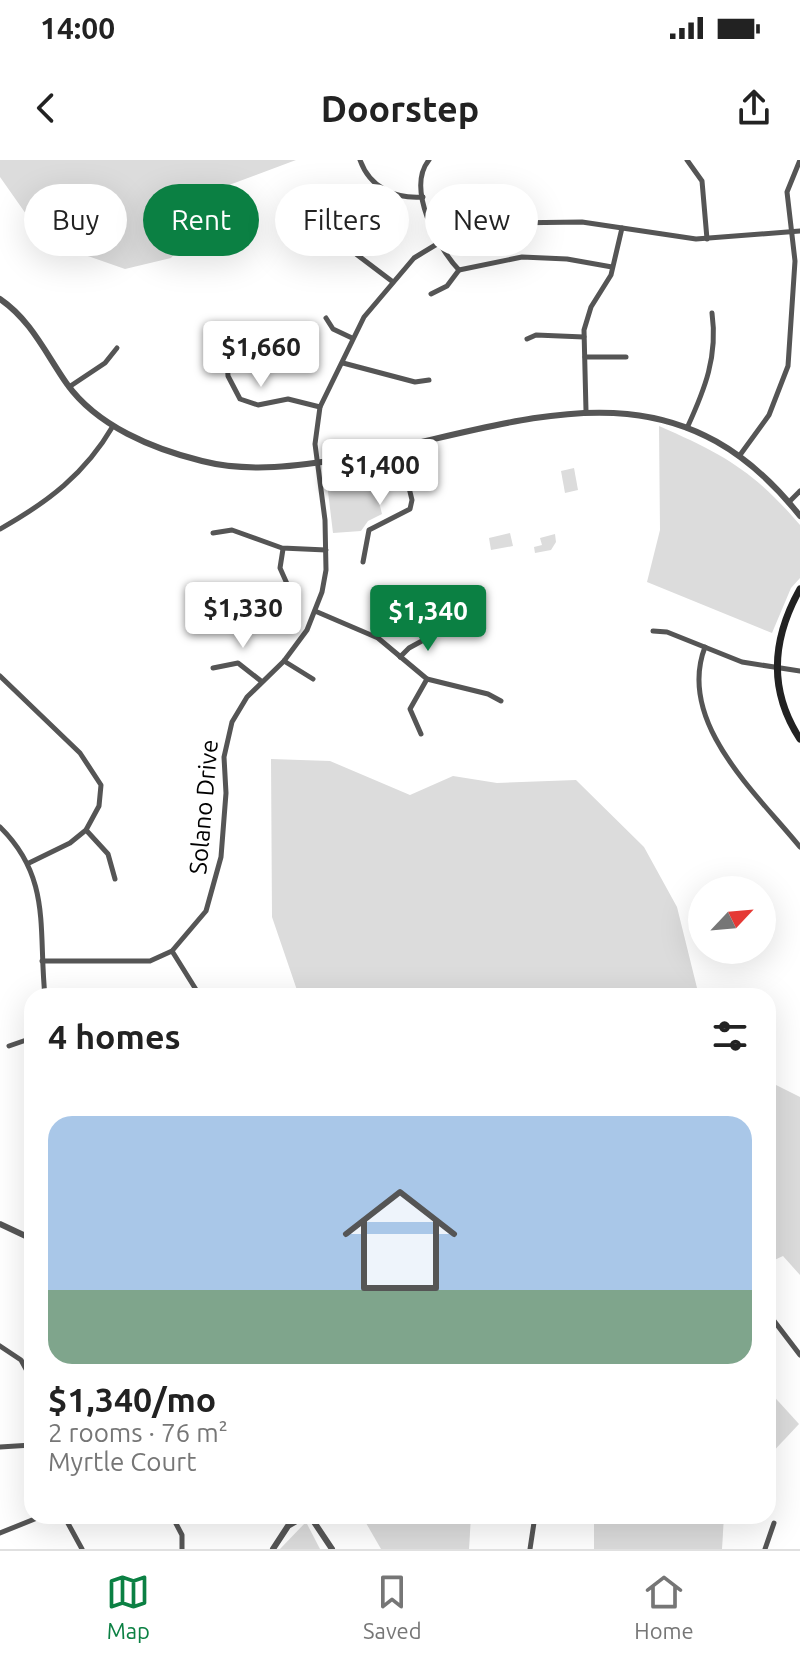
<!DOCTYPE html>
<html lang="en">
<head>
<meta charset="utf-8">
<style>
  body { margin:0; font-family:Ubuntu,sans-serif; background:#f2f2f2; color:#222; height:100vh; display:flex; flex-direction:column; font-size:30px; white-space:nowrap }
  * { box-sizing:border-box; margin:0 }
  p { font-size:26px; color:#767676 }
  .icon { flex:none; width:44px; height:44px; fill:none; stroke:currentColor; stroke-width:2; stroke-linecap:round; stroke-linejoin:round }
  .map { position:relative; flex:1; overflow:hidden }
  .details { position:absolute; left:24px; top:828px; width:752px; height:536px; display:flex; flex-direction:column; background:#fff; border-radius:24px; box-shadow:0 8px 32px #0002 }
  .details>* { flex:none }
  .guide { position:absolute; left:24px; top:24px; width:752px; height:72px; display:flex; gap:16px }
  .needle { width:52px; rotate:64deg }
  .controls { position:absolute; left:688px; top:716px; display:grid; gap:16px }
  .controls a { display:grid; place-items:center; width:88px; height:88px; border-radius:50%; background:#fff; box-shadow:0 8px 32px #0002; font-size:40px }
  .price { position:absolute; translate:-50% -68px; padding:0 18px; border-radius:8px; background:#fff; color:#222; font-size:26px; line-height:52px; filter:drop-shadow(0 2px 4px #0008) }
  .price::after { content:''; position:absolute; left:50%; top:48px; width:24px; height:18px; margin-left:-12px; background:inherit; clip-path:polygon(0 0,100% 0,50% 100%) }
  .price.selected { background:#0b8043; color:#fff }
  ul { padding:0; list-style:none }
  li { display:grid; align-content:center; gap:16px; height:424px; padding:0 24px }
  li span { display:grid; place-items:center; height:248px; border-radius:24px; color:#555 }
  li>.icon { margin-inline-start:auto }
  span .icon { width:144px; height:144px; fill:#fffc; stroke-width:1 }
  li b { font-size:34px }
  h2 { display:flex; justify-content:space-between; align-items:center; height:96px; padding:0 24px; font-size:34px }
  .chip { padding:0 28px; border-radius:36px; background:#fff; box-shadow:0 8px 32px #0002; font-size:28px; line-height:72px }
  .chip.selected { background:#0b8043; color:#fff }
  .status { display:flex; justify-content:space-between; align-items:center; height:56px; padding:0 40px; background:#fff; direction:ltr }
  .status svg { height:22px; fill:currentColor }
  header { display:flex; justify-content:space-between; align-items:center; height:104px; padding:0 24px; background:#fff; font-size:36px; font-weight:700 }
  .tab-bar { display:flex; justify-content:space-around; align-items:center; height:112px; border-top:2px solid #e0e0e0; background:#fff; font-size:22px; color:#767676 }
  .tab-bar a { display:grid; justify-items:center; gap:4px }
  .tab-bar .selected { color:#0b8043 }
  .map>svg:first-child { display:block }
  .green { fill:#dcdcdc }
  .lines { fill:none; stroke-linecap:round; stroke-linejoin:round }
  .minor { stroke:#555; stroke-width:5 }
  .tertiary { stroke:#555; stroke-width:6 }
  .secondary { stroke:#222; stroke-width:7 }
  .labels { text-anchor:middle; stroke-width:7; stroke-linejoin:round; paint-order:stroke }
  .street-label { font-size:24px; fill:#000; stroke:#fff }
</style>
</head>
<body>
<div class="status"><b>14:00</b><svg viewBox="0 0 49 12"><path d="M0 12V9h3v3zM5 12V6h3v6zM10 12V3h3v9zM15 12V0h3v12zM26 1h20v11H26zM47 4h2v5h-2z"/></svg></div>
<header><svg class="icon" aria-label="back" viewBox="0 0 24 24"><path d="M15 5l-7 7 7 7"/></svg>Doorstep<svg class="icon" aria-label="share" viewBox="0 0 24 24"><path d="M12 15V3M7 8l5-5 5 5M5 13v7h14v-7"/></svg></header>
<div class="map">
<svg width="800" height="1389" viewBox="0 0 800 1389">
  <rect width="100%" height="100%" fill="#fff"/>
  <g class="green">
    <polygon points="0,0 296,0 229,25 171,98 125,109 45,81 0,17"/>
    <path d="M 659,266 C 723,294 754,311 800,365 L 800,418 L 791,428 L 772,473 L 647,422 L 660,370 Z"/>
    <polygon points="369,301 382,354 368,361 361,371 333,373 326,315 330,308"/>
    <polygon points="574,308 578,330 565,333 561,311"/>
    <polygon points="510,373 513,386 491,390 489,378"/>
    <polygon points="555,374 556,382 551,390 535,393 534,387 542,385 540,378"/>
    <polygon points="271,599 330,601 410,635 453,616 497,623 576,620 644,687 677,747 699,836 299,836 272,757"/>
    <polygon points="768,921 800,937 800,1115 783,1096 768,1103"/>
    <polygon points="768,1230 799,1264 768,1297"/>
    <polygon points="362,1356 471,1356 469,1389 381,1389"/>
    <polygon points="594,1356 724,1356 722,1389 594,1389"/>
    <polygon points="306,1362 320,1389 280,1389"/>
  </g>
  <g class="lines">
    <g class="minor">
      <path d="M 360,0 C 370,28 395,39 423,37"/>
      <path d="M 429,0 C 406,28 437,87 459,110 L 522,97 L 567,99 L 612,107"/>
      <polyline points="687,0 702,21 707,79"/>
      <polyline points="304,68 318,80 356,94 393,122"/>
      <polyline points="431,134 447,126 459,110"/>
      <polyline points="326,158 333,169 352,178"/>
      <polyline points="226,179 228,216 240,239 258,245 288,239 320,247"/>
      <polyline points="527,179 536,175 584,177"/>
      <polyline points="585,197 626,197"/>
      <polyline points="343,203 415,222 429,220"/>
      <polyline points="69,227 105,203 117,188"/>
      <polyline points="586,251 584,170 591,147 611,115 622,68"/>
      <path d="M 687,268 C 705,229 718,196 712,153"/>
      <polyline points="740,295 769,255 788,206 795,101 787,32 800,0"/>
      <polyline points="789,342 800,331"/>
      <path d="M 0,369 C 48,342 85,314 113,266"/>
      <polyline points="213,373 232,370 282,388 326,390"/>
      <polyline points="283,389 280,408 288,426"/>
      <polyline points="363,402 369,370 410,349 412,340 399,287"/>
      <polyline points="315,451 378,478 427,519 488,534 501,541"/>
      <polyline points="653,471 667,472 742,502 800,511"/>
      <path d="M 705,487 C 676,562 757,634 800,687"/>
      <polyline points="400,497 409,488 442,470"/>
      <polyline points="284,501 313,519"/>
      <polyline points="213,508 238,503 261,521"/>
      <polyline points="0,516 80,593 101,625 99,646 86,670 70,683 29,703"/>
      <polyline points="421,574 410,549 427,519"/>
      <path d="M 0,667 C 52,718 38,770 45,836"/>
      <polyline points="86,670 108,694 115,719"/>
      <polyline points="172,791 200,836"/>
      <polyline points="42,801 150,801 172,791 206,751 221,697 226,633 224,597 232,562 247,537 284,501 307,470 322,432 326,410 325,360 315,284 320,247 364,157 414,98 452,75 498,63 582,62 696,79 800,71"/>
      <polyline points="229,836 243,831"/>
      <polyline points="9,886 32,878"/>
      <polyline points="768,1153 800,1195"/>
      <polyline points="0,1186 21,1200 32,1220"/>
      <polyline points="0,1287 32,1285"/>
      <polyline points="64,1356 82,1389"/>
      <polyline points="172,1356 182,1375 182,1389"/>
      <polyline points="0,1373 42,1356"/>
      <polyline points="530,1389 535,1356"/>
      <polyline points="765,1389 774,1363"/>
    </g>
    <g class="tertiary">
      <path d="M 0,139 C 31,160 46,194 67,224 C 97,266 153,289 202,301 C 249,313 300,306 347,298 C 519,266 669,190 800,356"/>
      <polyline points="0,1064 32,1079"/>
      <polyline points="310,1356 332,1389"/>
      <polyline points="273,1389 288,1366 305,1356"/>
    </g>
    <path class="secondary" d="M 800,429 C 772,479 768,530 800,579"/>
  </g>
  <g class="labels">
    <g class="street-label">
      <text transform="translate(204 647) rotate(-85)" y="8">Solano Drive</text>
    </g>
  </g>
</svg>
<div class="controls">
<a><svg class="needle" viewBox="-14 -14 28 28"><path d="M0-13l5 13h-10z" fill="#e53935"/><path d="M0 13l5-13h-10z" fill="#767676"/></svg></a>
</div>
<b class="price" style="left:261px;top:229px">$1,660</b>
<b class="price" style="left:380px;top:347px">$1,400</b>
<b class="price" style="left:243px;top:490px">$1,330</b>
<b class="price selected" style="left:428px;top:493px">$1,340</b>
<div class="guide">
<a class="chip">Buy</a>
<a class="chip selected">Rent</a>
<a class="chip">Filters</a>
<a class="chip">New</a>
</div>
<section class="details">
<h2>4 homes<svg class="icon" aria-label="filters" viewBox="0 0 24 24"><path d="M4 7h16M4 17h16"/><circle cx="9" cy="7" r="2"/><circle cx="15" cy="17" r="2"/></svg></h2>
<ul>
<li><span style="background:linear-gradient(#a9c7e8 70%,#7fa58c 0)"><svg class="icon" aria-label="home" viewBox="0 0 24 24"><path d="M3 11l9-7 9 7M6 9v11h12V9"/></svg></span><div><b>$1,340/mo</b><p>2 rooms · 76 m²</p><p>Myrtle Court</p></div></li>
</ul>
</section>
</div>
<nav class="tab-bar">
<a class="selected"><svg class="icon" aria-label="map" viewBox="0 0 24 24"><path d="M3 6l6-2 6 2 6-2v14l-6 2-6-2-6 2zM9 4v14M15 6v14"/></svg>Map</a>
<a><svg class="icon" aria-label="saved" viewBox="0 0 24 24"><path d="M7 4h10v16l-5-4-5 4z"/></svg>Saved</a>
<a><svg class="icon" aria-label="home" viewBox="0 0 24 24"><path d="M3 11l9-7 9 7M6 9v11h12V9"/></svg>Home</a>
</nav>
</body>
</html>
